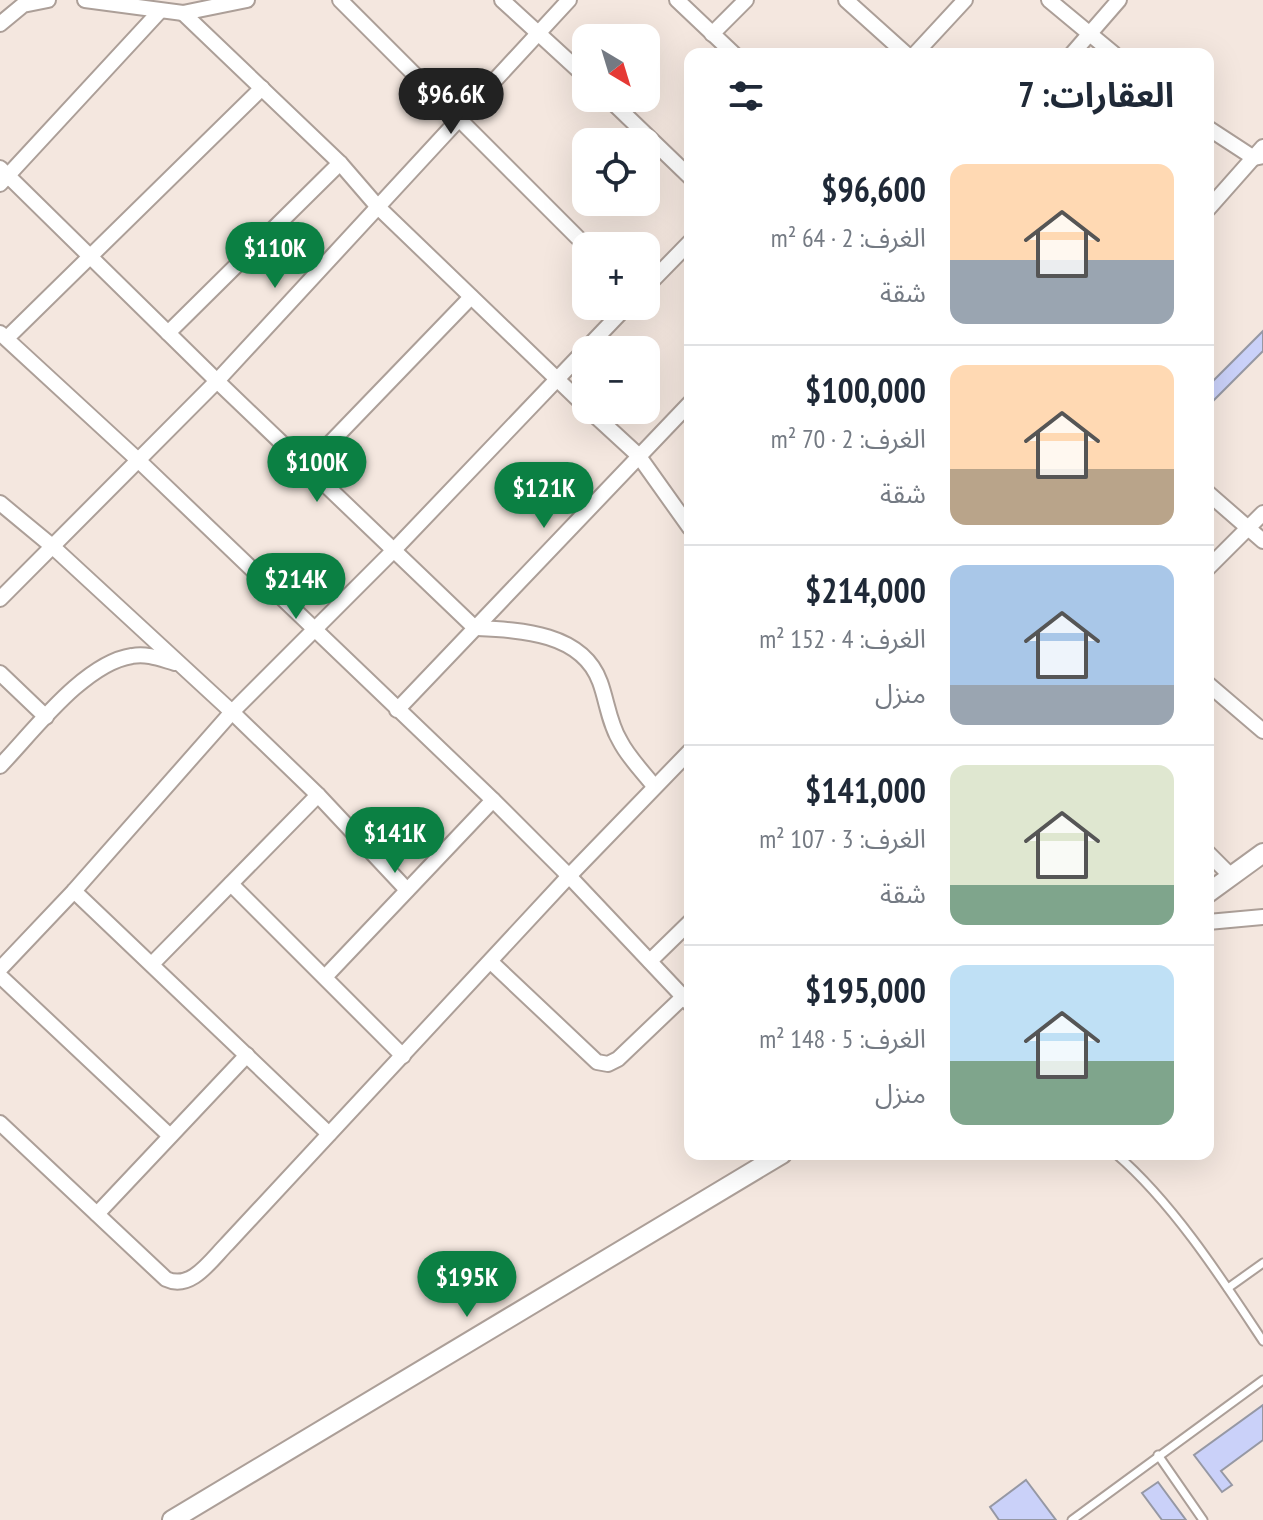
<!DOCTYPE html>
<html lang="ar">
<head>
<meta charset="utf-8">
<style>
  body { margin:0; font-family:"PT Sans Narrow","Noto Sans Arabic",sans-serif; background:#f2f2f3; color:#1f2937; direction:rtl; height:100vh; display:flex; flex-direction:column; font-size:30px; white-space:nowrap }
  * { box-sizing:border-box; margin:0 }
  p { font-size:26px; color:#747a83 }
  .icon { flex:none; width:44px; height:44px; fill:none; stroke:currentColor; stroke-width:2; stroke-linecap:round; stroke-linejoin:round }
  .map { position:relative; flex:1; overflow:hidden; direction:ltr }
  .sheet { position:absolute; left:684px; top:48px; width:530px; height:1112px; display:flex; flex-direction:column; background:#fff; border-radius:16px; box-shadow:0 8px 32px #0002; direction:rtl }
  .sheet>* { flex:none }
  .needle { width:52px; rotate:142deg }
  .fabs { position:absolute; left:572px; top:24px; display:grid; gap:16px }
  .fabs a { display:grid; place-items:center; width:88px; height:88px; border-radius:16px; background:#fff; box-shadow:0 8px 32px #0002; font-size:40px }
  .price { position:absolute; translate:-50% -68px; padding:0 18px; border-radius:28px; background:#0b8043; color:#fff; font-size:26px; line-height:52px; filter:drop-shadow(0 2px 4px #0008) }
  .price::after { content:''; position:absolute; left:50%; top:48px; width:24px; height:18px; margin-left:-12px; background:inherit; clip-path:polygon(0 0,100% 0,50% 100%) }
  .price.on { background:#222; color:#fff }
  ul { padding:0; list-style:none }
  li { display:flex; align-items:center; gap:24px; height:200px; padding:0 40px }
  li+li { border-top:2px solid #e0e1e3 }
  li span { display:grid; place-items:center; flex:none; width:224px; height:160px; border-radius:16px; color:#555 }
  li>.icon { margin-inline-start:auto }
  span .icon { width:96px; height:96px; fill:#fffc; stroke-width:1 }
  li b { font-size:34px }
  h2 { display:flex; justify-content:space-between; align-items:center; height:96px; padding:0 40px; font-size:34px }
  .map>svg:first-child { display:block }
  .building { fill:#cad1f9; stroke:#9698a4; stroke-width:2 }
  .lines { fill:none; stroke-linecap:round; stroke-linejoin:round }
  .service-casing { stroke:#ac9f98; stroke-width:11 }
  .minor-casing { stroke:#ac9f98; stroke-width:18 }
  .secondary-casing { stroke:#ac9f98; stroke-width:22 }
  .service { stroke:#fff; stroke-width:7 }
  .minor { stroke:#fff; stroke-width:14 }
  .secondary { stroke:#fff; stroke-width:18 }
</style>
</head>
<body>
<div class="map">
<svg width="1263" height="1520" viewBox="0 0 1263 1520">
  <rect width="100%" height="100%" fill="#f4e7df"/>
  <g class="building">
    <polygon points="1263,331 1263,351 1208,406 1208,386"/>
    <polygon points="1263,1405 1263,1440 1221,1471 1232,1485 1222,1492 1194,1455"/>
    <polygon points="1026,1480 1056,1520 999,1520 990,1507"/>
    <polygon points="1158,1482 1186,1520 1162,1520 1142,1493"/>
  </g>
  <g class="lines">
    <g class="service-casing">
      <g id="service">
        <path d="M 1116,1154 C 1173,1203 1222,1279 1263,1341"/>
        <polyline points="1228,1288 1263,1263"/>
        <polyline points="1158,1455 1203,1520"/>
        <polyline points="1072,1520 1263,1380"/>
      </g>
    </g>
    <g class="minor-casing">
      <g id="minor">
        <polyline points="85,0 183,13 247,0"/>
        <polyline points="340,0 586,246"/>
        <polyline points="502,0 586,77"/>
        <polyline points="677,0 734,54"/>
        <polyline points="846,0 906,54"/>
        <polyline points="1049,0 1114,54"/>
        <polyline points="183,13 340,163 378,207 586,407"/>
        <polyline points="0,24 23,5 48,0"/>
        <polyline points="712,34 746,0"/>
        <polyline points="915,54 965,0"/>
        <polyline points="1072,54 1119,0"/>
        <polyline points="608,98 690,177"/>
        <polyline points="1208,128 1254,158 1263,156"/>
        <path d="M 0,168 L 217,381 L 475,628 C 519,630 582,632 600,682 C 607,701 609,723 620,741 C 628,757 643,772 654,786"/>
        <polyline points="0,184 160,11"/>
        <polyline points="1208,209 1263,147"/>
        <polyline points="646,287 690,242"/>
        <polyline points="0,333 138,460 493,800 569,876 690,1004"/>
        <polyline points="168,333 340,163"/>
        <polyline points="7,338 262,88"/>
        <polyline points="589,410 638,455 690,528"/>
        <polyline points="307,467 471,297"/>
        <polyline points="1208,493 1263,541"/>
        <polyline points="0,503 52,546 232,712 318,795 407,890"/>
        <polyline points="1208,568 1263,513"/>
        <polyline points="0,599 217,381 569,0"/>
        <polyline points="0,673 46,717"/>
        <polyline points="1208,684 1263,731"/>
        <polyline points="397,710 690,403"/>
        <path d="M 0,766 C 33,732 84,663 132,656 C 147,653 161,659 175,663"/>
        <polyline points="1208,853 1232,877"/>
        <polyline points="231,884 403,1056"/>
        <polyline points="74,891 329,1134"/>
        <polyline points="1208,922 1263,917"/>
        <polyline points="650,961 690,922"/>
        <polyline points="491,962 597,1062 608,1064 618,1059 683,997"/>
        <polyline points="152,964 318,795"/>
        <polyline points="0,969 74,891 232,712 393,551 627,306"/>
        <polyline points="0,976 169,1135"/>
        <polyline points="325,977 493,800"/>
        <path d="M 0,1123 L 166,1279 C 191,1291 211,1260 227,1244 L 569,876 L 690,751"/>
        <polyline points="97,1214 247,1055"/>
      </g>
    </g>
    <g class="secondary-casing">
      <g id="secondary">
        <polyline points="1208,893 1263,853"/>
        <polyline points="172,1520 782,1154"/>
      </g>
    </g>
    <use href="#service" class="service"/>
    <use href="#minor" class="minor"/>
    <use href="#secondary" class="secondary"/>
  </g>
</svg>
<div class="fabs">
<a><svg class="needle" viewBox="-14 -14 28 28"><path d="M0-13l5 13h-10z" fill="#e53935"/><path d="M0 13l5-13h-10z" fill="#747a83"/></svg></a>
<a><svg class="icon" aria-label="locate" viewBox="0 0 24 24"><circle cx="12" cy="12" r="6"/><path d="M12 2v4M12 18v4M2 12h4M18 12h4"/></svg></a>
<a>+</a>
<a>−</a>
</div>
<b class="price on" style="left:451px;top:136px">$96.6K</b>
<b class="price" style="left:275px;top:290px">$110K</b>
<b class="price" style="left:317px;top:504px">$100K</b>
<b class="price" style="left:544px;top:530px">$121K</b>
<b class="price" style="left:296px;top:621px">$214K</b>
<b class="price" style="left:395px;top:875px">$141K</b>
<b class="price" style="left:467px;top:1319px">$195K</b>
<section class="sheet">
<h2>العقارات: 7<svg class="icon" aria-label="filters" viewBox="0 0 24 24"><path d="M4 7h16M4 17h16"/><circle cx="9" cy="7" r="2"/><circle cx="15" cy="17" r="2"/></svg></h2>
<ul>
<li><span style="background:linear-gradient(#ffd9b3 60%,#9aa5b1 0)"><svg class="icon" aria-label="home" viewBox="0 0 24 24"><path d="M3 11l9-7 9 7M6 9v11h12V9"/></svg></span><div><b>$96,600</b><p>الغرف: 2 · 64 m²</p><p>شقة</p></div></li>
<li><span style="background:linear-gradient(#ffd9b3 65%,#b9a48a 0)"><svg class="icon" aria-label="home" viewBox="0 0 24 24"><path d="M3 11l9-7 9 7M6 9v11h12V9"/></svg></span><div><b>$100,000</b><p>الغرف: 2 · 70 m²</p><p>شقة</p></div></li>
<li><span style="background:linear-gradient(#a9c7e8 75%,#9aa5b1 0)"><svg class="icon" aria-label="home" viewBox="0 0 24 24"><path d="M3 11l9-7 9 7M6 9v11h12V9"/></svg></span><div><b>$214,000</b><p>الغرف: 4 · 152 m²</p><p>منزل</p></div></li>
<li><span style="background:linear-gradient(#dfe7d0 75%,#7fa58c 0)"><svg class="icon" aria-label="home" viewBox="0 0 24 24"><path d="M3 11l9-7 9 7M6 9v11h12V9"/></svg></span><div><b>$141,000</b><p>الغرف: 3 · 107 m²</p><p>شقة</p></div></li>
<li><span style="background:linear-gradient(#bfe0f5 60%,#7fa58c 0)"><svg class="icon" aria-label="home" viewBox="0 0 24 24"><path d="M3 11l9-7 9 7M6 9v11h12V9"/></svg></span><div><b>$195,000</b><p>الغرف: 5 · 148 m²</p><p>منزل</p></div></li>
</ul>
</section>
</div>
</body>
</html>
